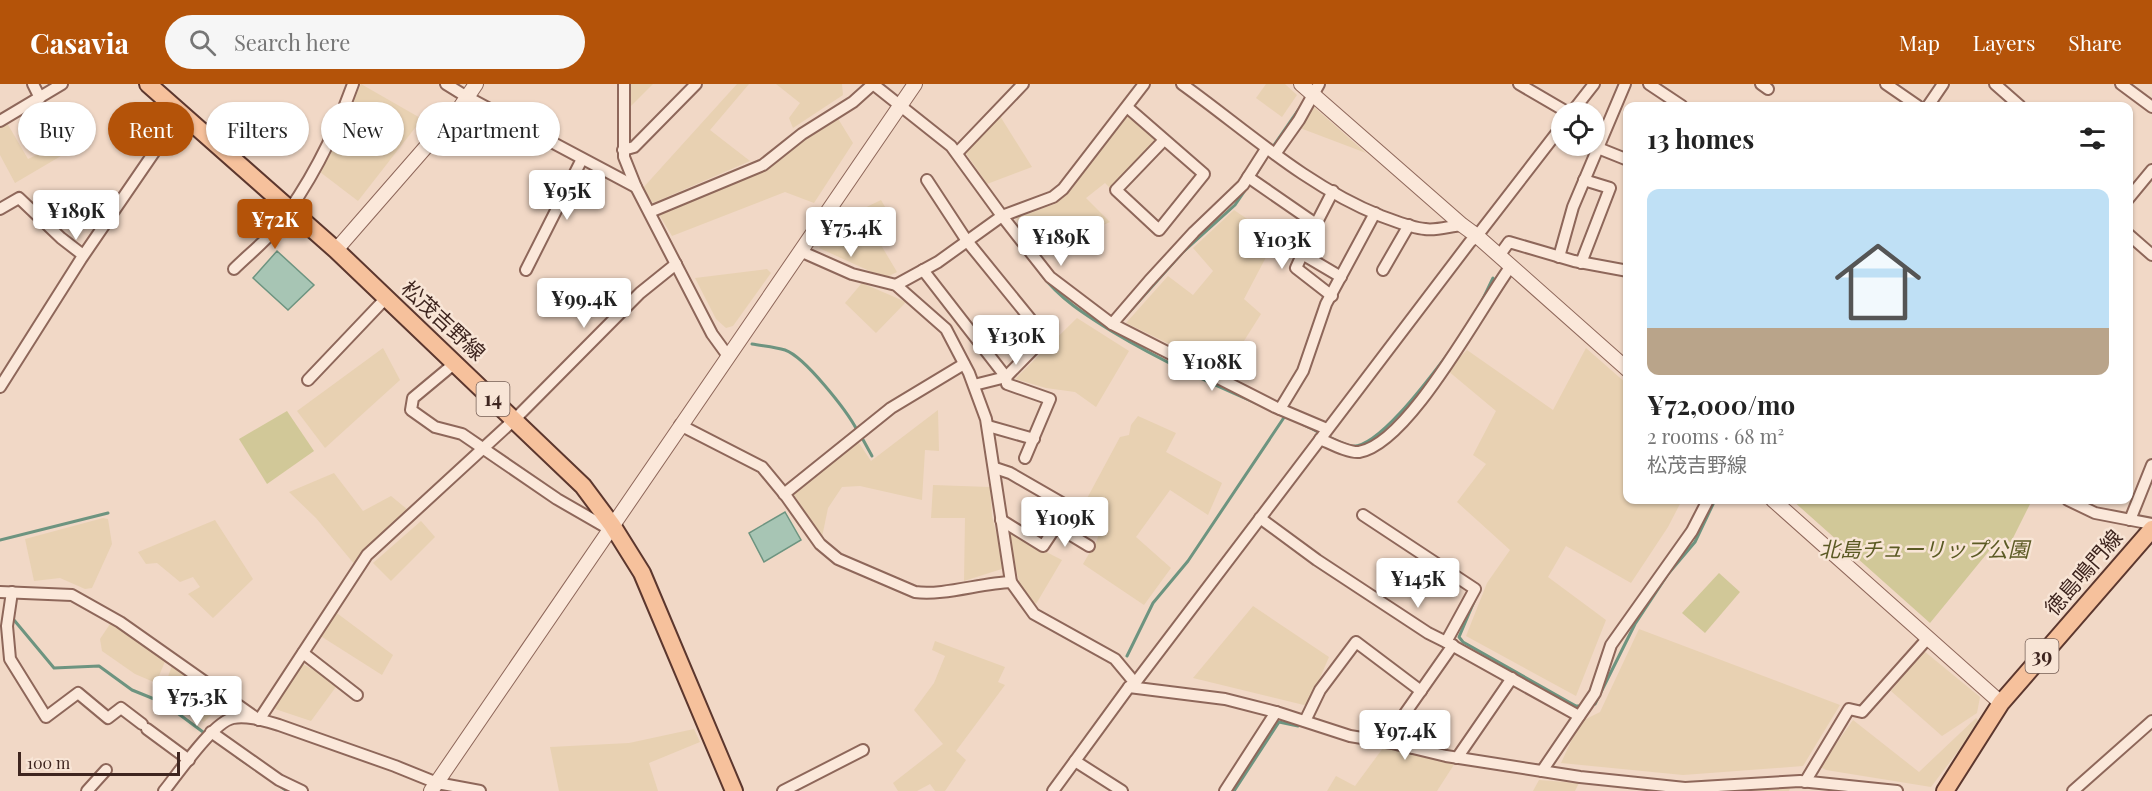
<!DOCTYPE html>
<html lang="en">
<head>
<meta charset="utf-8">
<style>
  body { margin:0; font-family:"Playfair Display","Noto Sans JP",serif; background:#f6f6f6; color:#222; height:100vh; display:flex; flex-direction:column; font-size:22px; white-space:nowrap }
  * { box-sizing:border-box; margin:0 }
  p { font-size:20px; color:#767676 }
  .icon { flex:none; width:33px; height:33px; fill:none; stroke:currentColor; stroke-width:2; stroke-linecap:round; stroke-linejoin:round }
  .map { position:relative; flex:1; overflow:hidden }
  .panel { position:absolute; left:1623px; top:18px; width:510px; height:402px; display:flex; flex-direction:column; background:#fff; border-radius:12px; box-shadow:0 2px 4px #0004 }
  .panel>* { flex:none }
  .guide { position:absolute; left:18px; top:18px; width:570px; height:54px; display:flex; gap:12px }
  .fabs { position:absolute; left:1551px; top:18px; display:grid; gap:12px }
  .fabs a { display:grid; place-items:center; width:54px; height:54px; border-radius:50%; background:#fff; box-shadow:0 2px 4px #0004; font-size:30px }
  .scale { position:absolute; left:18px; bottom:15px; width:162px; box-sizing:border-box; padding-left:6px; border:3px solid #3e251f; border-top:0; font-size:16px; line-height:21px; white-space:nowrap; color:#3e251f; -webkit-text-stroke:4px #f8e5d6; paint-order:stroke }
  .price { position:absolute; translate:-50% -51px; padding:0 14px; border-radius:6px; background:#fff; color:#222; font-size:20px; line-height:39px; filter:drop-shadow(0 2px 3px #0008) }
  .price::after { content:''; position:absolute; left:50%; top:36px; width:18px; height:14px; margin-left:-9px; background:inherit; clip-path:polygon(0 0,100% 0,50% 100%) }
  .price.on { background:#b45309; color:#fff }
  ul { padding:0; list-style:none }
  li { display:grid; align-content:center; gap:12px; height:318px; padding:0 24px }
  li span { display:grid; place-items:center; height:186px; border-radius:12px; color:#555 }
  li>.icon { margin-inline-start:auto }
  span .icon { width:108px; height:108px; fill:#fffc; stroke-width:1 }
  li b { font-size:26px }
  h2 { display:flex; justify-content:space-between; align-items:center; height:72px; padding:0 24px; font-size:26px }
  .pill { padding:0 21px; border-radius:27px; background:#fff; box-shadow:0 2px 4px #0004; font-size:21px; line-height:54px }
  .pill.on { background:#b45309; color:#fff }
  header { display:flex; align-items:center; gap:36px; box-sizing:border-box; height:84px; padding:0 30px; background:#b45309; color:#fff }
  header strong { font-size:28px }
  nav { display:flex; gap:33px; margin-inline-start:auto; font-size:21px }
  .search { width:420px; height:54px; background:#f6f6f6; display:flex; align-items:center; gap:15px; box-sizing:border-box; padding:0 21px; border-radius:33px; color:#767676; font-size:22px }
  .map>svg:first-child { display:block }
  .farmland { fill:#e8d1b2 }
  .green { fill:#d1c898 }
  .water { fill:#a7c5b4; stroke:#6d9480; stroke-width:1.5 }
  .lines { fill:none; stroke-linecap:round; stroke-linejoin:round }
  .stream { stroke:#6d9480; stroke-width:3 }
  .minor-casing { stroke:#8e675a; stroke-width:14 }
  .tertiary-casing { stroke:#8e675a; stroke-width:16 }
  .primary-casing { stroke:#5c372e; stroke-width:20 }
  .minor { stroke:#fbe8da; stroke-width:10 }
  .tertiary { stroke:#fbe8da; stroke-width:14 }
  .primary { stroke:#f6c19c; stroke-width:16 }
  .labels { text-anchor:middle; stroke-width:5; stroke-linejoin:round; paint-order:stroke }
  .shield { fill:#f8e5d6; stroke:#765f56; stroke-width:1.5 }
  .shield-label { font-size:20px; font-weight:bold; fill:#3e251f }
  .street-label { font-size:21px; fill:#3e251f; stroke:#f8e5d6 }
  .park-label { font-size:21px; font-style:italic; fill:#5b5a24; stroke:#f8e5d6 }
</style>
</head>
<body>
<header>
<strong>Casavia</strong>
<div class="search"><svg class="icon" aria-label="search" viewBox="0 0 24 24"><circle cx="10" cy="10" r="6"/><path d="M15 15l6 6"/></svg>Search here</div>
<nav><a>Map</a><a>Layers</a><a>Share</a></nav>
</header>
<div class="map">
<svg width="2152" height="707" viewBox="0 0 2152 707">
  <rect width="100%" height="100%" fill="#f1d8c6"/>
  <g class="farmland">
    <polygon points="361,0 422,35 358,117 320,88"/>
    <polygon points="628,0 653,0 628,25"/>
    <polygon points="737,0 749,0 710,46 750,77 653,119 642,105"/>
    <polygon points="776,0 842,0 843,11 793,44 789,34 800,19"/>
    <polygon points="1266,0 1285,0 1297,11 1282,33 1256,14"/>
    <polygon points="1314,23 1366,69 1300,44"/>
    <polygon points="1126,31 1157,56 1111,105 1105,99 1086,114 1110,138 1067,157 1063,148 1034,158 1016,134 1055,120 1072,105"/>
    <polygon points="1000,32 1032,83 987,100 965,68"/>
    <polygon points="837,33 853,59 814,119 785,108 672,152 658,129 772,80"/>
    <polygon points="7,39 28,75 59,60 66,69 15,99 0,71 0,43"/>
    <polygon points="881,116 888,128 880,133 891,155 881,161 897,188 885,194 819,164 846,133"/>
    <polygon points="1234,126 1250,137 1274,158 1244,215 1261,230 1225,287 1126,239 1168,192 1193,211 1213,187 1193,164"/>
    <polygon points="767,185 771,189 733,242 726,244 716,235 695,194"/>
    <polygon points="862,199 906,218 876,249 845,219"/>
    <polygon points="1077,234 1129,267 1096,323 1075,308 1046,304 1015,295"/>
    <polygon points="383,264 400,296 325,364 297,327"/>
    <polygon points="1586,264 1627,300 1628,416 1682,416 1668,443 1631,499 1566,462 1548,493 1606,536 1576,612 1466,552 1487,499 1510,466 1457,418 1486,380 1473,371 1496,327 1447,286 1467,266 1553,326"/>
    <polygon points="938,326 939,367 925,366 922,416 860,402 842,403 828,424 822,453 793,409 857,356 871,377"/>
    <polygon points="1138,332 1176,349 1166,368 1222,399 1208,431 1170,406 1136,453 1171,484 1144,521 1083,480 1097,456 1103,437 1084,420 1120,353 1129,351 1131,341"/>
    <polygon points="334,389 363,427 391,412 408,426 370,461 355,481 316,434 289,408"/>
    <polygon points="933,401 990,403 992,432 1005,484 964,497 965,434 931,434"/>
    <polygon points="103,434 108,435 112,460 92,504 85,505 60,494 34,497 25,455"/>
    <polygon points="215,436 253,495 213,534 188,510 200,503 193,493 180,498 157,479 146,480 138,468"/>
    <polygon points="421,437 435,453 391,497 373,479"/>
    <polygon points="1011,450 1062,476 1036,520 1034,519 1021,505 1008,453"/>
    <polygon points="1253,522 1329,573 1308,622 1193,594"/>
    <polygon points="334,527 393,571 382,591 319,551"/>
    <polygon points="112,537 166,575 156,599 135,590 102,567 100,555"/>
    <polygon points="1639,545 1840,621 1803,682 1683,691 1561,679 1580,638 1600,628"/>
    <polygon points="935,557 1005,583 998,598 1005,601 956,667 966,676 945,707 935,707 930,700 917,707 898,707 893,699 943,660 914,626 934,599 945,572 932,566"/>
    <polygon points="1924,567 1980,613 1977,629 1942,652 1891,607"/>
    <polygon points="173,579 227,616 204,638 162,609"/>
    <polygon points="303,580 338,600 311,637 275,625 278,615"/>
    <polygon points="1976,634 1980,638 1931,703 1826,686 1820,683 1853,636 1919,688"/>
    <polygon points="694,645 700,658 649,679 658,707 559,707 550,663 629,659"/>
    <polygon points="1383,664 1455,679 1437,707 1327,707 1336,692 1355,702"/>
    <polygon points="1539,696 1579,699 1575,707 1533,707"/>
    <polygon points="1792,699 1789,707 1696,707"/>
  </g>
  <g class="green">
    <polygon points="287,327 314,367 267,400 239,355"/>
    <polygon points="1792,416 2032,416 2011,458 1998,456 1930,539"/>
    <polygon points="1719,489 1740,508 1705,549 1682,529"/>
  </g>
  <g class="water">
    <polygon points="277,167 314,201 288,226 253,194"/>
    <polygon points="785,428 801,456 764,478 749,449"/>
  </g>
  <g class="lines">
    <g class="stream">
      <polyline points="1272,64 1301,22"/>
      <polyline points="1257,89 1269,69"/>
      <path d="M 1041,190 C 1061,216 1086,231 1113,248 C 1161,277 1212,300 1263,322"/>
      <polyline points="1481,219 1493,194"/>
      <polyline points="1123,235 1182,169 1235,121 1246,105"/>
      <path d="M 752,260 C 763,262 775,263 785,266 C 805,273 847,327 857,346"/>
      <path d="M 1304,341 C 1315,346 1341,360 1351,362 C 1378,366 1434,288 1450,267"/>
      <polyline points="861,352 872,372"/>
      <polyline points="0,456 108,429"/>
      <polyline points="1476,513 1459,553 1463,558 1567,617 1576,622 1583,622"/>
      <polyline points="11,535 14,536 54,584 99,582 132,606 164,619 207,651"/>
      <polyline points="1127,572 1153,519 1188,477 1285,332"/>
      <polyline points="1590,621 1595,620 1635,540 1668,490 1695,458 1715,416"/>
      <polyline points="237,673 287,707"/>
      <polyline points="1234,707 1279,638 1298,642"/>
    </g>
    <g class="minor-casing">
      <g id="minor">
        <polyline points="33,0 40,14"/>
        <polyline points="446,0 467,13 636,103"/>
        <polyline points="624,0 624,73 636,103 712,250 728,272"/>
        <polyline points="873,0 951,62 1002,132 1050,193 1112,240 1275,323 1327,345"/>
        <path d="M 1182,0 C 1246,46 1306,102 1381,132 C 1395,137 1411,144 1425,145 C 1436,147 1450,142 1462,141"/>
        <polyline points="1519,0 1567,28"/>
        <polyline points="1649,0 1682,22"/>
        <polyline points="1761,0 1768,5"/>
        <polyline points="1886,0 1918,22"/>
        <polyline points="1995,0 2020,22"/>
        <polyline points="2121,0 2152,23"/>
        <polyline points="1928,22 1943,0"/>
        <polyline points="1127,23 1204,90 1159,146 1116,106 1164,56"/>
        <polyline points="1572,28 1594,0"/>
        <polyline points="0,37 62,0"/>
        <polyline points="1598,64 1628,76"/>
        <polyline points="623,66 634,63 696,0"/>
        <polyline points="957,69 1023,0"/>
        <polyline points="1275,70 1299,36 1319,0"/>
        <polyline points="1248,93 1316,140 1333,107"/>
        <polyline points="927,96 967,157 1045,253 1006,293 974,301"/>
        <polyline points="2128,115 2152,86"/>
        <polyline points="0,125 19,114 61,154 83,171"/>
        <polyline points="650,128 763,81 802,50 853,18 873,0"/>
        <polyline points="1316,140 1296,184 1332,212"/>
        <polyline points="2128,150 2152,171"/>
        <polyline points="800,167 852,190 896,201 946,245 969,289 986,335 1011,498 1034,530 1115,575 1135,599"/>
        <polyline points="1302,170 1341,193"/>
        <polyline points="1499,172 1509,158 1574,177 1628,187"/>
        <polyline points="1559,173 1573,123 1625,0"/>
        <polyline points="1581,179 1610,104 1584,96"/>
        <path d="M 234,185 C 248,171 265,158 277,143 C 310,100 335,50 353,0"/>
        <polyline points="526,186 582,75"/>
        <polyline points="923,186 1006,293 1007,300 1050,315 1025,374"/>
        <polyline points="1383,186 1409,141"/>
        <polyline points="896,201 938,178 1002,132 1053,113 1063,105 1144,0"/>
        <polyline points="1112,240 1149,197 1194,148 1243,101 1266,65"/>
        <polyline points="455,279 413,314 411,326 435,343 462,350 557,415 609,445"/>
        <polyline points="308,296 386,214"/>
        <polyline points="0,303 81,175 181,29"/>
        <polyline points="1280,325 1303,287 1326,220 1375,129"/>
        <path d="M 680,341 L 762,383 L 786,412 L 820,460 L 838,475 L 915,508 C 943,512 981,499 1011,498"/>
        <polyline points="988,342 1034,355"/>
        <path d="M 1320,355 C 1330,359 1348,369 1359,368 C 1409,360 1480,224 1511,182"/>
        <polyline points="995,384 1010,389 1069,423 1043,462 1001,436"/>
        <polyline points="784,410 891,324 964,280"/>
        <polyline points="2068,416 2095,429 2152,440"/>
        <polyline points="1260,434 1317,476 1428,549 1446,558 1475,505 1363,431"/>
        <polyline points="2130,436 2152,381"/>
        <polyline points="1056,442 1089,462"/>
        <polyline points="0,508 72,511 120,538 259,636"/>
        <polyline points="12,508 7,542 10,575 46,633 78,609 108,634 121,624 142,640"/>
        <polyline points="1446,558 1579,632"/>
        <polyline points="303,569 357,611"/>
        <polyline points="1129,603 1225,615 1276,628 1350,652 1392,659 1446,672 1580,693 1685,704 1800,697 1897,707"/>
        <polyline points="259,636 367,471 515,335 640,209 676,180"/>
        <polyline points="1305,637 1320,606 1356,558 1421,607"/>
        <polyline points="147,645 189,676"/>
        <polyline points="211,648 279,696 302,707"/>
        <polyline points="1385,658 1453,561"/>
        <polyline points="1413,664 1427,642"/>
        <polyline points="1457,674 1512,594"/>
        <polyline points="1075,677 1122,707"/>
        <polyline points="1542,687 1595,609 1611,561 1692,447 1708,416"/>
        <polyline points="1805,698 1849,625 1862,628 1928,554"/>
        <polyline points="87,707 106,686"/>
        <path d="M 164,707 C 178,690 213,638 233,634 C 247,631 265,637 279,641 L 395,682 L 437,699 L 480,707"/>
        <polyline points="783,707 863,666"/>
        <polyline points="1053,707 1129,603 1135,599 1470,158 1477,152 1562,42"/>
        <polyline points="1225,707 1276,628"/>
        <polyline points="2073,707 2152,637"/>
      </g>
    </g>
    <g class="tertiary-casing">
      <g id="tertiary">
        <polyline points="1301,0 1462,141 1477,152 1628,286"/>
        <polyline points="336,166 459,25 476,0"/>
        <polyline points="1773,416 2001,619"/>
        <polyline points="431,707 915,0"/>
      </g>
    </g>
    <g class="primary-casing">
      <g id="primary">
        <polyline points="148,0 336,166 583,402 612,441 642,489 734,707"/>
        <polyline points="1945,707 2001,619 2152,445"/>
      </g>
    </g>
    <use href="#minor" class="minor"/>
    <use href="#tertiary" class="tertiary"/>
    <use href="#primary" class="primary"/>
  </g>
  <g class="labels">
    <g class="shield">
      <rect x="476.5" y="298" width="33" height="34" rx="4.5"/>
      <rect x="2025.5" y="555" width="33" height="34" rx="4.5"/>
    </g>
    <g class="shield-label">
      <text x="493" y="322">14</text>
      <text x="2042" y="579">39</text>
    </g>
    <g class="street-label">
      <text transform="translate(443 237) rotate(43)" y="7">松茂吉野線</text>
      <text transform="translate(2084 489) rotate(-49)" y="7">徳島鳴門線</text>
    </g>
    <g class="park-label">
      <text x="1924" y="473">北島チューリップ公園</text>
    </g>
  </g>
</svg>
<div class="fabs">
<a><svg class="icon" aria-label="locate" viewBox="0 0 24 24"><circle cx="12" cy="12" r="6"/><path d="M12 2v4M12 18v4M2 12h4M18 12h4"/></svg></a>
</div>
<div class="scale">100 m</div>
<b class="price" style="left:567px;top:137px">¥95K</b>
<b class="price" style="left:76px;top:157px">¥189K</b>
<b class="price on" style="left:275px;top:166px">¥72K</b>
<b class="price" style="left:851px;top:174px">¥75.4K</b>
<b class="price" style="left:1061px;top:183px">¥189K</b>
<b class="price" style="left:1282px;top:186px">¥103K</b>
<b class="price" style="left:584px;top:245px">¥99.4K</b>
<b class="price" style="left:1016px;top:282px">¥130K</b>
<b class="price" style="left:1212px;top:308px">¥108K</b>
<b class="price" style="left:1065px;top:464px">¥109K</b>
<b class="price" style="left:1418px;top:525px">¥145K</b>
<b class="price" style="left:197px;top:643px">¥75.3K</b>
<b class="price" style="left:1405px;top:677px">¥97.4K</b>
<div class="guide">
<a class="pill">Buy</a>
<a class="pill on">Rent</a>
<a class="pill">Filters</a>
<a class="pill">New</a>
<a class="pill">Apartment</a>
</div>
<section class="panel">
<h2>13 homes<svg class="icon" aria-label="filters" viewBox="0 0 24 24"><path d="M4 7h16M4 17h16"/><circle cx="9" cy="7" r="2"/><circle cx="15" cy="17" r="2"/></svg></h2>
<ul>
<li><span style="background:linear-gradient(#bfe0f5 75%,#b9a48a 0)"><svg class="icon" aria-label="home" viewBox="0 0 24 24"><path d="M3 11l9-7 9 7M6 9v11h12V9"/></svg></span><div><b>¥72,000/mo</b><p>2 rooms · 68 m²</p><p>松茂吉野線</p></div></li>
</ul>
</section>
</div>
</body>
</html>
